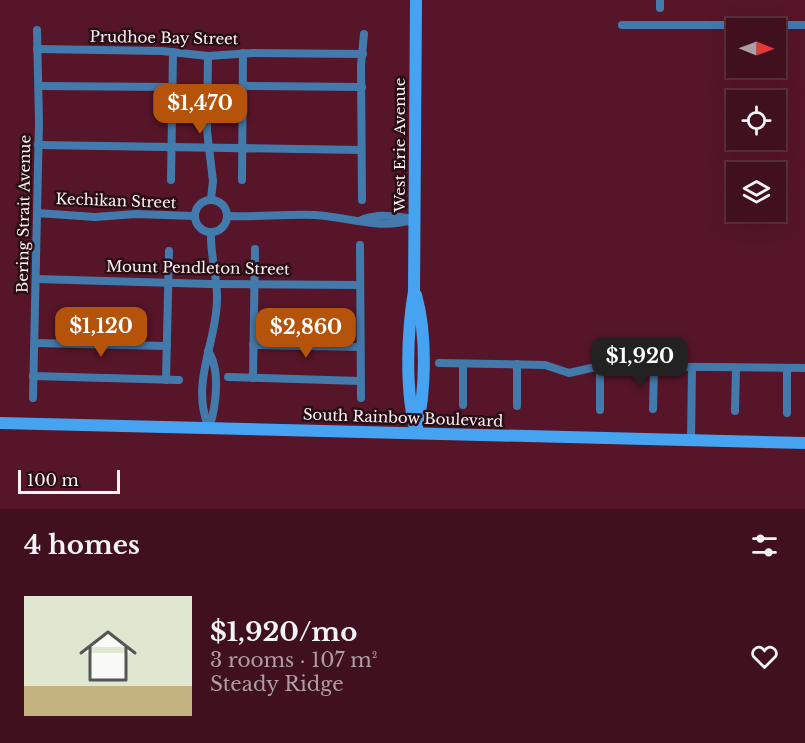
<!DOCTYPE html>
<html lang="en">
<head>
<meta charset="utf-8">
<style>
  body { margin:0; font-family:"Libre Baskerville",serif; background:#471927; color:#f1f3f6; height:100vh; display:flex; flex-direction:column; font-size:22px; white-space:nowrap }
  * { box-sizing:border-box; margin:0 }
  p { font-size:20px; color:#ae9da4 }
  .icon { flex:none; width:33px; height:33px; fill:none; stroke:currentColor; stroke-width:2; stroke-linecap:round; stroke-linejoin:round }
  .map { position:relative; height:509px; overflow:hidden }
  .drawer { display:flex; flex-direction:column; background:#40101e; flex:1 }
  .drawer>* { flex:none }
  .needle { width:39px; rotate:91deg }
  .fabs { position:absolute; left:726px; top:18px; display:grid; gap:12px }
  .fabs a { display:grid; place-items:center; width:60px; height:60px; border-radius:0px; background:#40101e; box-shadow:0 6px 24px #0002,0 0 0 2px #59303c; font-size:30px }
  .scale { position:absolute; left:18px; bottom:15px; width:102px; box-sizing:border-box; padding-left:6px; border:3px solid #fbf2f4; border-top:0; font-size:16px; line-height:21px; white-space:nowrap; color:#fbf2f4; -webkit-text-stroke:4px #2a0e15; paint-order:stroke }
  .price { position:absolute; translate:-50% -51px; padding:0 14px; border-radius:12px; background:#b45309; color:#fff; font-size:20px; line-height:39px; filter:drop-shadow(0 2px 3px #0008) }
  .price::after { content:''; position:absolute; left:50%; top:36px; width:18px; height:14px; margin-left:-9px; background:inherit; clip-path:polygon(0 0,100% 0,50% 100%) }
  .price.on { background:#222; color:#fff }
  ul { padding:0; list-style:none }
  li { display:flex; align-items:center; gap:18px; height:150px; padding:0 24px }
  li+li { border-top:2px solid #59303c }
  li span { display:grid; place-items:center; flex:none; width:168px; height:120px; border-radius:0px; color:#555 }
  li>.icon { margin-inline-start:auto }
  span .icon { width:72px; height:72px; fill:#fffc; stroke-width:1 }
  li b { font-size:26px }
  h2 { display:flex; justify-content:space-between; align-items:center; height:72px; padding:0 24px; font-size:26px }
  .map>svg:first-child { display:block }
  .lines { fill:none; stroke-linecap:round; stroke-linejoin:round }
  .street { stroke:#437aac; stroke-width:8 }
  .secondary { stroke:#45a3f2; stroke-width:12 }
  .labels { text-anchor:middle; stroke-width:5; stroke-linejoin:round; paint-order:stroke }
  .street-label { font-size:15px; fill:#fbf2f4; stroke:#2a0e15 }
</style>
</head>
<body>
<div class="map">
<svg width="805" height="509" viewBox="0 0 805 509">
  <rect width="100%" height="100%" fill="#561528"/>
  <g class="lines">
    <g class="street">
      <polyline points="660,0 660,8"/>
      <polyline points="622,25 805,25"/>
      <polyline points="37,49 162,51 208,56 253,53 363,54"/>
      <polyline points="208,56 207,131 213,181 211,199"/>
      <polyline points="39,86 173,87"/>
      <polyline points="243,86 362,87"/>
      <polyline points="38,145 361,150"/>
      <polyline points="171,180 173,52"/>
      <polyline points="242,180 243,53"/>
      <circle cx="211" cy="216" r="16"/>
      <polyline points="362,200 361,65 364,34"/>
      <polyline points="37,213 95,217 136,214 194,216"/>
      <path d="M 227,216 C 256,217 286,214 315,215 C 350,217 380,231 415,219"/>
      <path d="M 359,221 C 376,213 396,216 414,219"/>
      <polyline points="360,245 361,398"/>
      <polyline points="36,279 210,284 360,285"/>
      <polyline points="36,343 167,346"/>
      <polyline points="253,345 360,347"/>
      <path d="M 208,351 C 221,370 216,407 209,428"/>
      <polyline points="439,363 545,365 569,373 600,366 805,368"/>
      <polyline points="517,364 517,406"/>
      <polyline points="787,369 787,413"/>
      <polyline points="33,376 179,380"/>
      <polyline points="228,377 360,381"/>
      <polyline points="253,378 255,249"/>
      <polyline points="166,380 169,251"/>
      <polyline points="33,398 39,122 37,30"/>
      <polyline points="463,405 463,364"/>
      <polyline points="653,409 654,367"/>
      <polyline points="600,410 600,366"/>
      <polyline points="735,411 736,368"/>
      <path d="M 209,428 C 190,384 216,344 217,301 C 218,278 210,256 211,232"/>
      <polyline points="691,440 692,367"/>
    </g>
    <g class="secondary">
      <path d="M 416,295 C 427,334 426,392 416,432"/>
      <polyline points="0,423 805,443"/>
      <path d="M 416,432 C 405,391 407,333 414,291 L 416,0"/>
    </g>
  </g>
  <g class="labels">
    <g class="street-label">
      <text transform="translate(164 38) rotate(1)" y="5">Prudhoe Bay Street</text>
      <text transform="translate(400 145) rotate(-90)" y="5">West Erie Avenue</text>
      <text transform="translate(116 201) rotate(2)" y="5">Kechikan Street</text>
      <text transform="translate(24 214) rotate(-89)" y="5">Bering Strait Avenue</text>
      <text transform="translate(198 268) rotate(1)" y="5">Mount Pendleton Street</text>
      <text transform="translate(403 418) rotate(2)" y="5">South Rainbow Boulevard</text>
    </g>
  </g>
</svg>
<div class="fabs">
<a><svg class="needle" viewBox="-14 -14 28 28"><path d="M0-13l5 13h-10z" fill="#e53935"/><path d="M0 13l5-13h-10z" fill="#ae9da4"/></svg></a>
<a><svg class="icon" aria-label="locate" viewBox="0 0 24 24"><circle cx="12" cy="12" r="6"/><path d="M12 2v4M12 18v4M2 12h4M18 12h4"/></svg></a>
<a><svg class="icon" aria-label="layers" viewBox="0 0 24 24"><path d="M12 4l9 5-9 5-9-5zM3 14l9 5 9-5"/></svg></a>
</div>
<div class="scale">100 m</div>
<b class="price" style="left:200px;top:135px">$1,470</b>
<b class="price" style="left:101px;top:358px">$1,120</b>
<b class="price" style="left:306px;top:359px">$2,860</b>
<b class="price on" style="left:640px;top:388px">$1,920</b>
</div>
<section class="drawer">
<h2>4 homes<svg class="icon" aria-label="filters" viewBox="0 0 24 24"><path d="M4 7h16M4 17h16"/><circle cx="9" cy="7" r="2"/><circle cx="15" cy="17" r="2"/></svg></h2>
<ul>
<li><span style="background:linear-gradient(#dfe7d0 75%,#c2b280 0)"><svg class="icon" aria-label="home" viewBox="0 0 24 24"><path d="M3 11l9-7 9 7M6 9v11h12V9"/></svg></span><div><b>$1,920/mo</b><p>3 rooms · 107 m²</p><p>Steady Ridge</p></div><svg class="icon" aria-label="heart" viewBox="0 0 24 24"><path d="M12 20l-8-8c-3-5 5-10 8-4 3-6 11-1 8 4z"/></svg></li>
</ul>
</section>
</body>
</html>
